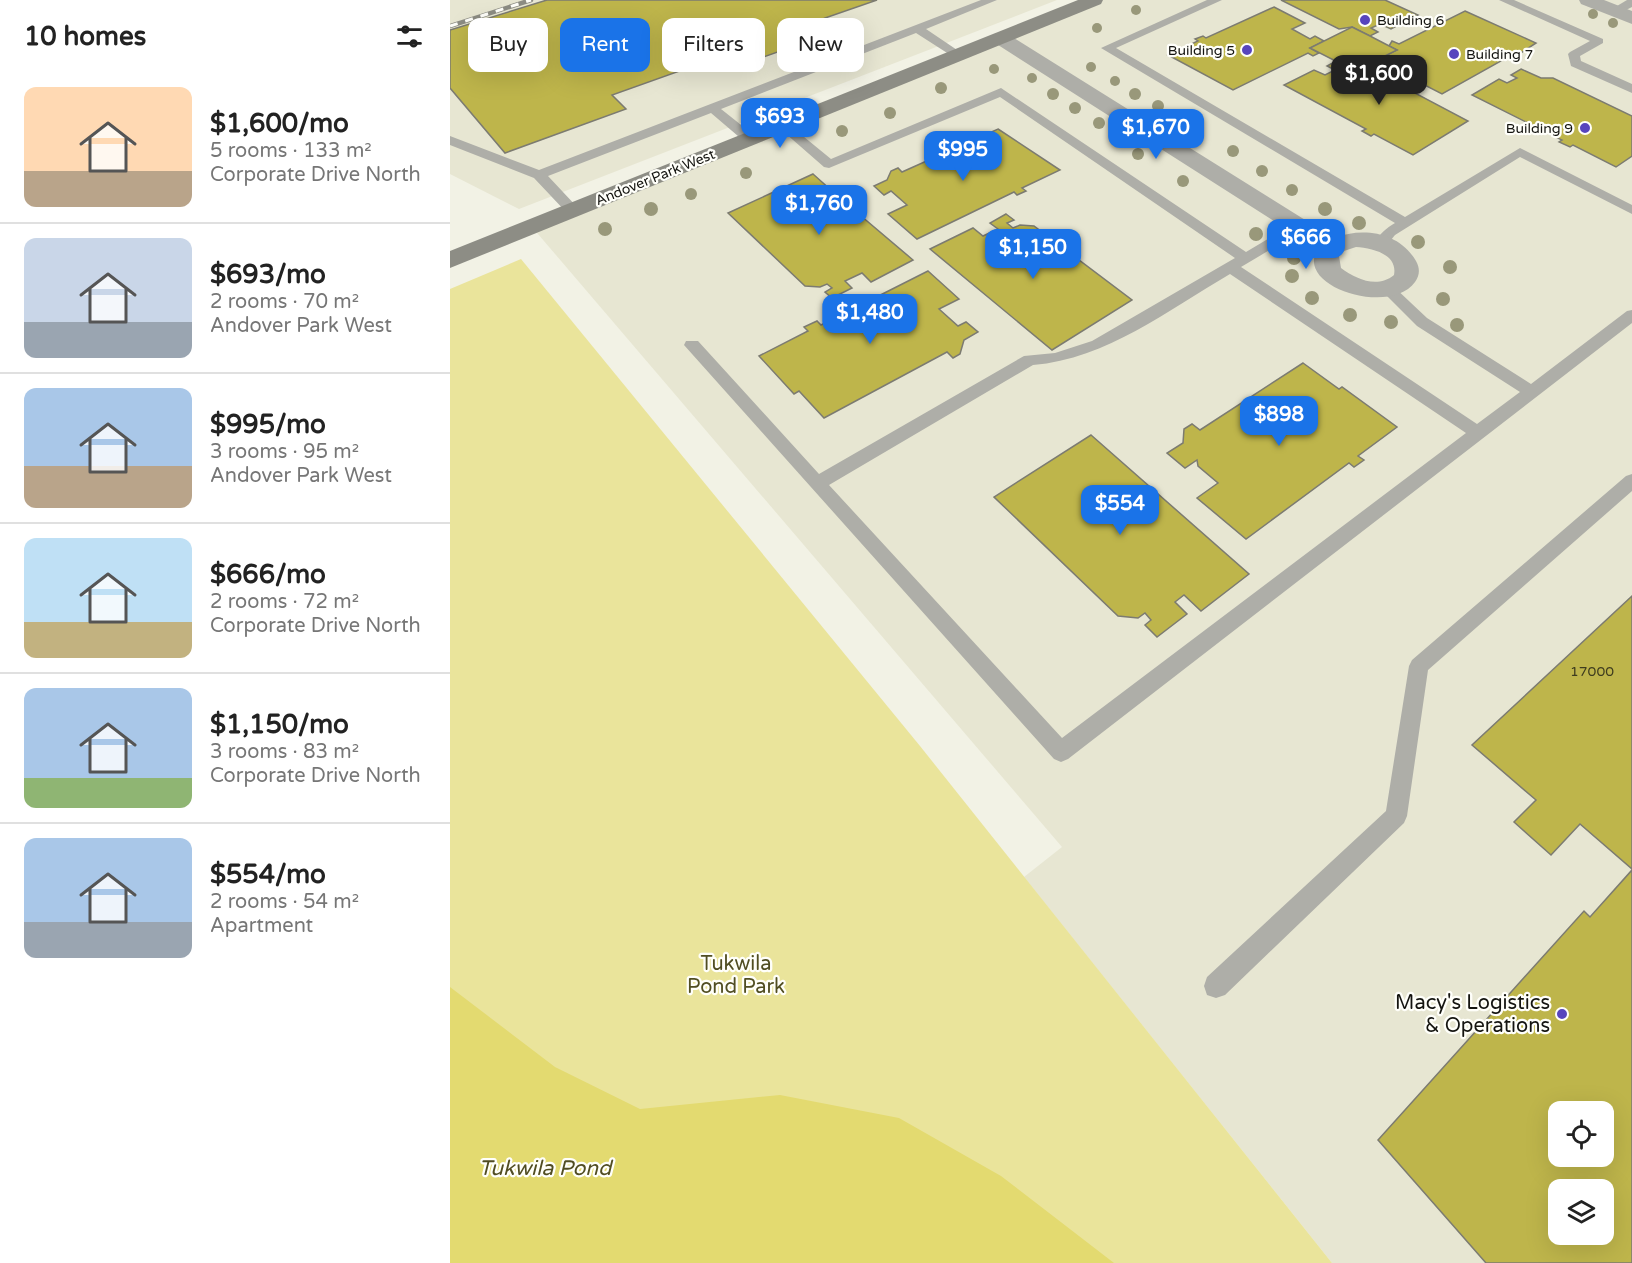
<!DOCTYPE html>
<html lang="en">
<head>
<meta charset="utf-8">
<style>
  body { margin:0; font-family:"Varela Round",sans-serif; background:#f2f2f2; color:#222; height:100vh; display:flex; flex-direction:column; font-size:22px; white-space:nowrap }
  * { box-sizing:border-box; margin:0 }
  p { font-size:20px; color:#767676 }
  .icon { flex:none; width:33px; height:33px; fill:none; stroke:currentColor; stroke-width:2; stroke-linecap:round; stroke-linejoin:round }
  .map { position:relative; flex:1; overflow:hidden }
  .panel { display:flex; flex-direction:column; background:#fff; width:450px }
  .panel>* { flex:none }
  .top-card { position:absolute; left:18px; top:18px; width:570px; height:54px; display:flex; gap:12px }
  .controls { position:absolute; left:1098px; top:1101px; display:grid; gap:12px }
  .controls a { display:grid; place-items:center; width:66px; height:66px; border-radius:12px; background:#fff; box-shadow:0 6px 24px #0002; font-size:30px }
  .price { position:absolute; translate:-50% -51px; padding:0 14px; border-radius:12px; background:#1a73e8; color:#fff; font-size:20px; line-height:39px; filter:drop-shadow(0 2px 3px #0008) }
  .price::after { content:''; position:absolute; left:50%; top:36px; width:18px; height:14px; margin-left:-9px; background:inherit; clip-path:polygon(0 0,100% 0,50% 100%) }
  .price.on { background:#222; color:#fff }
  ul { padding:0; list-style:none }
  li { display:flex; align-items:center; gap:18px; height:150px; padding:0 24px }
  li+li { border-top:2px solid #e0e0e0 }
  li span { display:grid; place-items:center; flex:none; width:168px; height:120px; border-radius:12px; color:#555 }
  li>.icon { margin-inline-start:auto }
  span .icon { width:72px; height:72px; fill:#fffc; stroke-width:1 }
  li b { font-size:26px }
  h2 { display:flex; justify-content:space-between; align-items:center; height:72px; padding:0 24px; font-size:26px }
  .pill { padding:0 21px; border-radius:12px; background:#fff; box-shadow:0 6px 24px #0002; font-size:21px; line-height:54px }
  .pill.on { background:#1a73e8; color:#fff }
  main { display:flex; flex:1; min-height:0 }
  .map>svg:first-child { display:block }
  .built { fill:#e7e6d2; fill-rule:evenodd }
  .green { fill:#eae49b }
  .water { fill:#e3da70 }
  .building { fill:#beb54b; stroke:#7c7b71; stroke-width:1.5; fill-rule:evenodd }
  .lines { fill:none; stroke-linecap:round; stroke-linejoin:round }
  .lane { fill:#aeaea8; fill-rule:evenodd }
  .street { fill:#aeaea8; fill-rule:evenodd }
  .secondary { fill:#8d8d85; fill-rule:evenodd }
  .rail-casing { stroke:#8c8c83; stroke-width:4.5 }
  .rail { stroke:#fffffa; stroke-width:3; stroke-dasharray:8; stroke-linecap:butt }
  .tree { fill:#99987a }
  .poi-dot { fill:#5745bd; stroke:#fffffa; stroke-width:2 }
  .labels { text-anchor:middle; stroke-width:4.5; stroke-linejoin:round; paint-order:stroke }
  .far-poi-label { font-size:14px; fill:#141410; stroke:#fffffa; text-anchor:start }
  .far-street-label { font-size:14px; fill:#141410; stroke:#fffffa }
  .number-label { font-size:14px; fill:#3e3c1f }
  .near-park-label { font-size:20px; fill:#514e22; stroke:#fffffa }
  .near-poi-label { font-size:20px; fill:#141410; stroke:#fffffa; text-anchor:end }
  .near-water-label { font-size:21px; font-style:italic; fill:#514d22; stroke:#fffffa }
</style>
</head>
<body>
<main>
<section class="panel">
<h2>10 homes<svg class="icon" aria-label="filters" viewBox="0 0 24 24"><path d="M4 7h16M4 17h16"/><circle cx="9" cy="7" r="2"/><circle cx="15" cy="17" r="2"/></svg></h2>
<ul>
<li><span style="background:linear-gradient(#ffd9b3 70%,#b9a48a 0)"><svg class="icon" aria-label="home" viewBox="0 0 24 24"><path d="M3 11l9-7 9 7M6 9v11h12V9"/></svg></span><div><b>$1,600/mo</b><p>5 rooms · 133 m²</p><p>Corporate Drive North</p></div></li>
<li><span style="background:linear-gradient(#c9d6e8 70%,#9aa5b1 0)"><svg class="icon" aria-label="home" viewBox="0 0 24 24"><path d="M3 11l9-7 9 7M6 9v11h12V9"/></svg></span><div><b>$693/mo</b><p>2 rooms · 70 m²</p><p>Andover Park West</p></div></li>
<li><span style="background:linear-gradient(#a9c7e8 65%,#b9a48a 0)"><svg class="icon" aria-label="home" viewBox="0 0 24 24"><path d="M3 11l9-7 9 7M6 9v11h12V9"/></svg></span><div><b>$995/mo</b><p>3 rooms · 95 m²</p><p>Andover Park West</p></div></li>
<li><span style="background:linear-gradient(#bfe0f5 70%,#c2b280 0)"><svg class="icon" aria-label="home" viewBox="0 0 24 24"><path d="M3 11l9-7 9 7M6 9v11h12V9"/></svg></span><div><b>$666/mo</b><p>2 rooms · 72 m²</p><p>Corporate Drive North</p></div></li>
<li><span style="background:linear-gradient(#a9c7e8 75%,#8fb573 0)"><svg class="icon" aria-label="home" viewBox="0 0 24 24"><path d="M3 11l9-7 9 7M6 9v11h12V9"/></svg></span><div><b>$1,150/mo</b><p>3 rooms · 83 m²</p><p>Corporate Drive North</p></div></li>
<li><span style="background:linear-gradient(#a9c7e8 70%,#9aa5b1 0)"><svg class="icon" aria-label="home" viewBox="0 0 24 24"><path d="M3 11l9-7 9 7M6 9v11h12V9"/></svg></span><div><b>$554/mo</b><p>2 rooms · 54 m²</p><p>Apartment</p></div></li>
</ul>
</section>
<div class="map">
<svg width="1182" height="1263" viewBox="0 0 1182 1263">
  <rect width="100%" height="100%" fill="#f2f2e5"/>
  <g class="built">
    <polygon points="0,0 607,0 69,209 0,174"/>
    <path d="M 644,0 L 1182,0 L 1182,1263 L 882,1263 L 574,877 L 612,847 L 82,227 ZM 1108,1112 L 1154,1112 L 1154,1156 L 1108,1156 ZM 1108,1190 L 1154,1190 L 1154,1234 L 1108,1234 Z"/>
  </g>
  <polygon class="green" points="71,259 470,746 882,1263 0,1263 0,289"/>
  <polygon class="water" points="0,987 105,1067 190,1109 330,1095 449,1118 551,1176 664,1263 0,1263"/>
  <g class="building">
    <polygon points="97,0 427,0 375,18 390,30 291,65 277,54 162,95 176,109 55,153 0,88 0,30"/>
    <polygon points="831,0 935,0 968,15 941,29 930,24 921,28 928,32 920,36 902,27 889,29"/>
    <polygon points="824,7 855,23 842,29 860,39 865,36 874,41 860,48 869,53 863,56 858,53 783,90 718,55 748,41 745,39 753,36 756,38"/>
    <polygon points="1015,11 1086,43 1060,60 1056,58 992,94 955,75 967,68 948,58 943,61 934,56 947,50 939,46 942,41 949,44"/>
    <polygon points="902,27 920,36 947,50 905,71 860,48"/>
    <polygon points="886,61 905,71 914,66 1018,121 963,155 924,134 921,136 912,131 916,129 834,85 864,70 875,75 885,70 877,66"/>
    <polygon points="1071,69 1091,78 1103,78 1182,116 1182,156 1166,167 1123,145 1120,147 1109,142 1112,140 1022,95 1049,79 1057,83 1067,78 1061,75"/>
    <polygon points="548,129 610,170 572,188 576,191 567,195 564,192 467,239 438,214 457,205 441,191 434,195 424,186 437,180 441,171 448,168 452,172"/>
    <polygon points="363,174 391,199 463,260 421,282 412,273 395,281 402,288 382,298 375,292 382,288 377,284 370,287 355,286 278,213"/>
    <polygon points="556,214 564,220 557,223 563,228 570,225 584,226 682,300 602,350 480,249 523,228 533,236 548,229 540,223"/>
    <polygon points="478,271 509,299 489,309 508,326 516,322 528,332 514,340 510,354 503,358 497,352 374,418 349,391 344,394 309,356 358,331 354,327 367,321 371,325"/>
    <polygon points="853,363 889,389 892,387 947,427 908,456 914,460 904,467 899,463 796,539 747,498 768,483 748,466 747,460 735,468 717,453 733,443 734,429 742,424 750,430"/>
    <polygon points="641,435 799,574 751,611 734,595 725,602 737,614 707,637 695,625 701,620 695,613 688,618 668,616 544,497"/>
    <polygon points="1182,596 1182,869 1130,824 1101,855 1064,822 1086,800 1022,745"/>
    <path d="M 1182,870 L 1182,1263 L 1036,1263 L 928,1140 L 1134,911 L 1140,917 ZM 1108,1112 L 1154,1112 L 1154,1156 L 1108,1156 ZM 1108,1190 L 1154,1190 L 1154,1234 L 1108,1234 Z"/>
  </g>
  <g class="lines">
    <g class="lane">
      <polygon points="531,0 547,0 476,29 513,54 513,58 505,58 466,33 271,109 305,136 306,139 305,142 295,142 261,113 98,176 127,207 129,210 127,213 117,213 84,178 0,145 0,136 89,170"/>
      <path d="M 757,0 L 772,0 L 666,48 L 955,217 L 1070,148 L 1182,205 L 1182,214 L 1070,157 L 945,235 L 936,246 L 926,246 L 924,243 C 930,234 936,228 945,223 L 651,48 Z"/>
      <polygon points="1049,0 1064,0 1153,39 1153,43 1130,56 1131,61 1182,84 1182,93 1121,66 1118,54 1120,52 1140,41"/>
      <polygon points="1177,0 1182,0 1182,7 1170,13 1162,13 1162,9"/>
      <path d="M 551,88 L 796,252 L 845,223 L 855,223 L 857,226 L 855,229 L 791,267 L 1027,424 L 1070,392 L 967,326 L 933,292 L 931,289 L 933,286 L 943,286 L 977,318 L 1081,384 L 1177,311 L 1182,310 L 1182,323 L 618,759 L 611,762 L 604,759 L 234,345 L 236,341 L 248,341 L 369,474 L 574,356 L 605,353 L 642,341 L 785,258 L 550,97 L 379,168 L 374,167 L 327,126 L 329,123 L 337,123 L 381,159 ZM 780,274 L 1016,433 L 612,738 L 379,485 L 583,365 C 657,359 718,310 780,274 Z"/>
      <polygon points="1182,474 1182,491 978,670 957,816 954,823 775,995 766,998 757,995 754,986 757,977 936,811 959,666 962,660 1176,476"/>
    </g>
    <g class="street">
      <polygon points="1129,0 1154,0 1182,11 1182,24 1131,4"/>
      <path d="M 552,33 L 559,35 L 884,238 C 913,227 949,232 966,261 C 970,268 970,275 965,282 C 940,317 843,286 868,249 L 545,43 L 542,39 L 545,35 ZM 906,247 C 922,248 948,254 944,275 C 927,289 906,279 891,268 L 889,256 L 894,251 Z"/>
    </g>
    <polygon class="secondary" points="628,0 653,0 651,4 0,268 0,251"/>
    <g class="rail-casing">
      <polyline id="rail" points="0,26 81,0"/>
    </g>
    <use href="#rail" class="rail"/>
  </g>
  <g class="tree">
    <circle cx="686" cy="10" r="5"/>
    <circle cx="1143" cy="14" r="5"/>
    <circle cx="1163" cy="23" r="5"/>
    <circle cx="647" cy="28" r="5"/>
    <circle cx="641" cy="67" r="5"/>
    <circle cx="544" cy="69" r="5"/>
    <circle cx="582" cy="78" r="5"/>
    <circle cx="665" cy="81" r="5"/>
    <circle cx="491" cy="88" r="6"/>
    <circle cx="603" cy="94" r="6"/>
    <circle cx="685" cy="94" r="6"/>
    <circle cx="708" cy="106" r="6"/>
    <circle cx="625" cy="108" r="6"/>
    <circle cx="440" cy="113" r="6"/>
    <circle cx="649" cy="123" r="6"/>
    <circle cx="740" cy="123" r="6"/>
    <circle cx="392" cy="131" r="6"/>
    <circle cx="672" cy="137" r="6"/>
    <circle cx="783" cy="151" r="6"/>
    <circle cx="688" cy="154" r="6"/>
    <circle cx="812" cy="171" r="6"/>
    <circle cx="296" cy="173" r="6"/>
    <circle cx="733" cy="181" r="6"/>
    <circle cx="842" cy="190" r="6"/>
    <circle cx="241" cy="194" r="6"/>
    <circle cx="201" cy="209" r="7"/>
    <circle cx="875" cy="209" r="7"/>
    <circle cx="909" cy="223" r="7"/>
    <circle cx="155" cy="229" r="7"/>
    <circle cx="806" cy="234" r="7"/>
    <circle cx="968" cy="242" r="7"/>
    <circle cx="844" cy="258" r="7"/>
    <circle cx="1000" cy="267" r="7"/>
    <circle cx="842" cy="276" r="7"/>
    <circle cx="862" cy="298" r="7"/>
    <circle cx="993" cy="299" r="7"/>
    <circle cx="900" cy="315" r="7"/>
    <circle cx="941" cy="322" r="7"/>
    <circle cx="1007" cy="325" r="7"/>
  </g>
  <g class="poi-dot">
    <circle cx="915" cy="20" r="6"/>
    <circle cx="797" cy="50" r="6"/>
    <circle cx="1004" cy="54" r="6"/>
    <circle cx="1135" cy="128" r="6"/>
    <circle cx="1112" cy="1014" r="6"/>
  </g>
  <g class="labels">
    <g class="far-poi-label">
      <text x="927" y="25">Building 6</text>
      <text x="785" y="55" text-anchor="end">Building 5</text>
      <text x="1016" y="59">Building 7</text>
      <text x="1123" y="133" text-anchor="end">Building 9</text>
    </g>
    <g class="far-street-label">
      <text transform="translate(205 177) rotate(-22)" y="5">Andover Park West</text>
    </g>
    <g class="number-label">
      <text x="1142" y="676">17000</text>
    </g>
    <g class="near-park-label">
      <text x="286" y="970">Tukwila<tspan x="286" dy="23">Pond Park</tspan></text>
    </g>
    <g class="near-poi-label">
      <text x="1100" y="1009">Macy's Logistics<tspan x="1100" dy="23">&amp; Operations</tspan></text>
    </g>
    <g class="near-water-label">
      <text x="95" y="1175">Tukwila Pond</text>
    </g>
  </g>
</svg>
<div class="controls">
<a><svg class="icon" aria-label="locate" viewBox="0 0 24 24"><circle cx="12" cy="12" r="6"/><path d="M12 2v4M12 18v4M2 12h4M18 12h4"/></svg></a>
<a><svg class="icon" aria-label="layers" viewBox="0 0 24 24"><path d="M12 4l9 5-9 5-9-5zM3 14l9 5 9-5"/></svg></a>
</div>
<b class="price on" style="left:929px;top:106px">$1,600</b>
<b class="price" style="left:330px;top:149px">$693</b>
<b class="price" style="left:706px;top:160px">$1,670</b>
<b class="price" style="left:513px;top:182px">$995</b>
<b class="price" style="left:369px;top:236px">$1,760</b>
<b class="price" style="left:856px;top:270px">$666</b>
<b class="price" style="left:583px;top:280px">$1,150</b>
<b class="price" style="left:420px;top:345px">$1,480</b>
<b class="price" style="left:829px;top:447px">$898</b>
<b class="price" style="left:670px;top:536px">$554</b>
<div class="top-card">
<a class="pill">Buy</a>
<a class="pill on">Rent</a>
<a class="pill">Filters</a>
<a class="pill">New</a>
</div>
</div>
</main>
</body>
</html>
